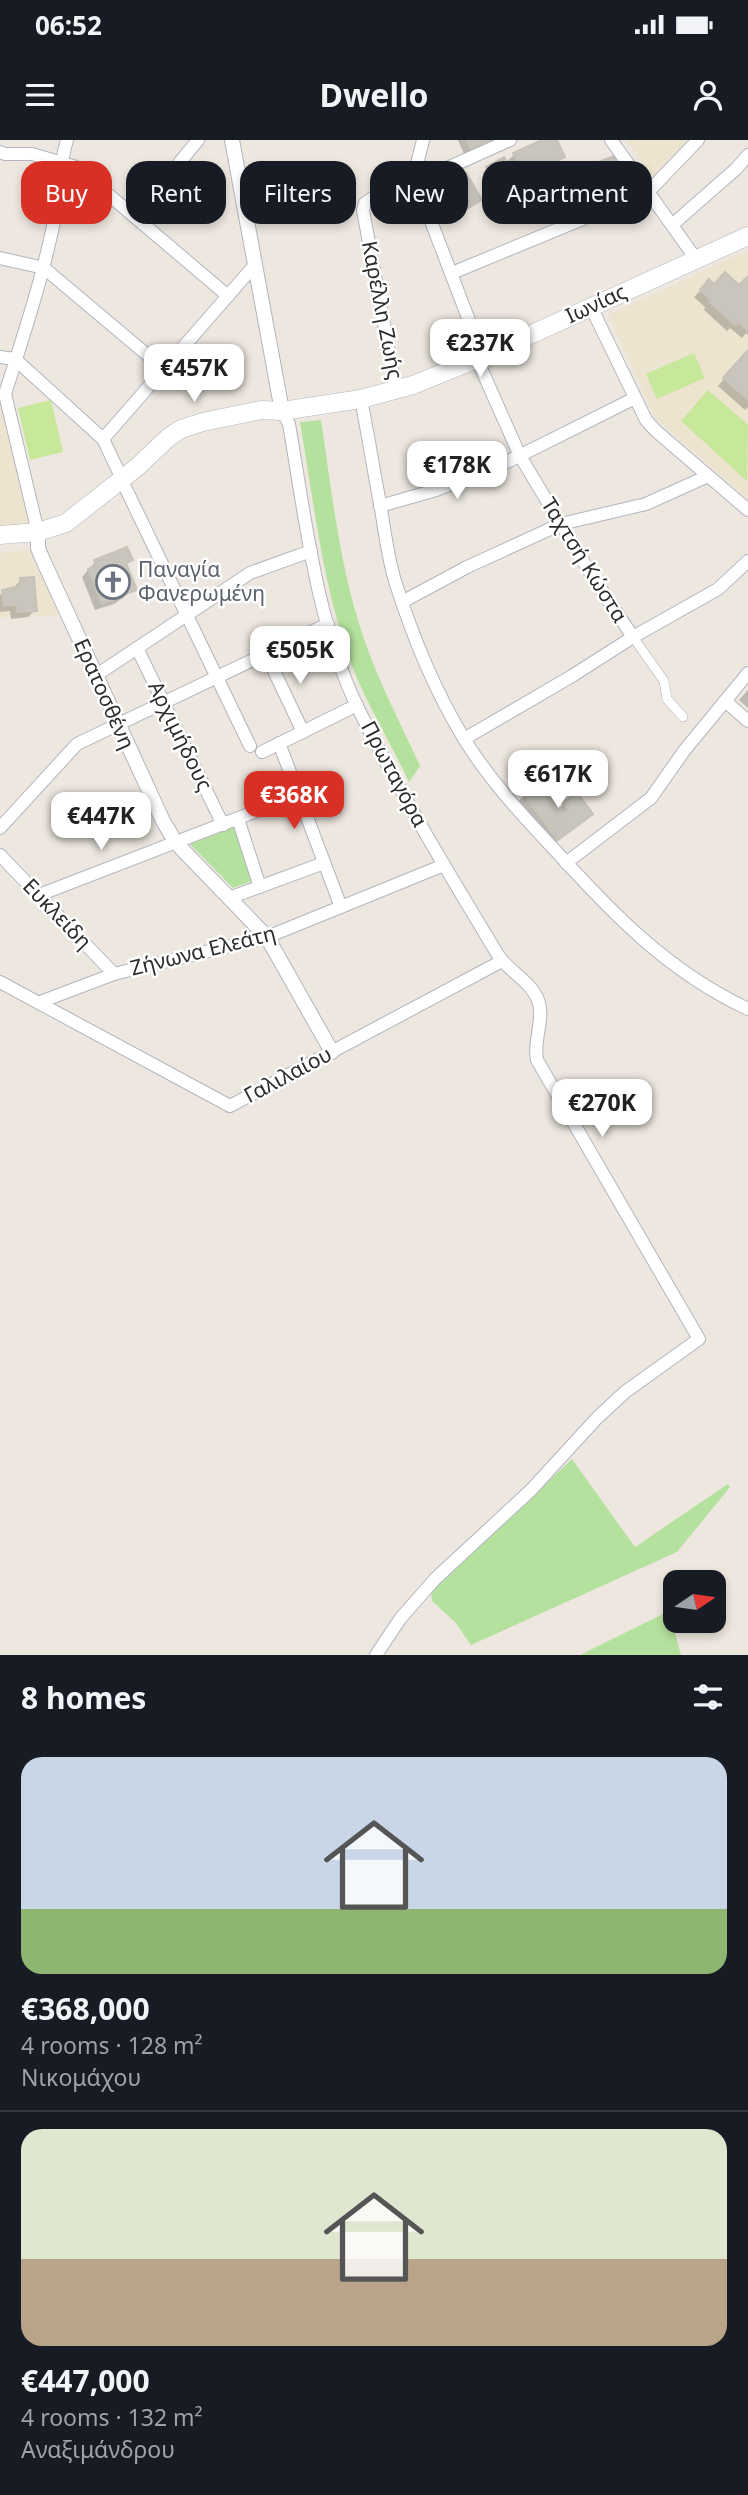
<!DOCTYPE html>
<html lang="en">
<head>
<meta charset="utf-8">
<style>
  body { margin:0; font-family:"Noto Sans",sans-serif; background:#242831; color:#f1f3f6; height:100vh; display:flex; flex-direction:column; font-size:26px; white-space:nowrap }
  * { box-sizing:border-box; margin:0 }
  p { font-size:23px; color:#9ea1a6 }
  .icon { flex:none; width:38px; height:38px; fill:none; stroke:currentColor; stroke-width:2; stroke-linecap:round; stroke-linejoin:round }
  .map { position:relative; height:1515px; overflow:hidden }
  .panel { display:flex; flex-direction:column; background:#171b24; flex:1 }
  .panel>* { flex:none }
  .top-card { position:absolute; left:21px; top:21px; width:707px; height:63px; display:flex; gap:14px }
  .needle { width:46px; rotate:77deg }
  .tools { position:absolute; left:663px; top:1430px; display:grid; gap:14px }
  .tools a { display:grid; place-items:center; width:63px; height:63px; border-radius:14px; background:#171b24; box-shadow:0 4px 10px #0003; font-size:35px }
  .price { position:absolute; translate:-50% -60px; padding:0 16px; border-radius:14px; background:#fff; color:#222; font-size:23px; line-height:46px; filter:drop-shadow(0 2px 4px #0008) }
  .price::after { content:''; position:absolute; left:50%; top:42px; width:21px; height:16px; margin-left:-10px; background:inherit; clip-path:polygon(0 0,100% 0,50% 100%) }
  .price.on { background:#d93025; color:#fff }
  ul { padding:0; list-style:none }
  li { display:grid; align-content:center; gap:14px; height:371px; padding:0 21px }
  li+li { border-top:2px solid #363941 }
  li span { display:grid; place-items:center; height:217px; border-radius:21px; color:#555 }
  li>.icon { margin-inline-start:auto }
  span .icon { width:126px; height:126px; fill:#fffc; stroke-width:1 }
  li b { font-size:30px }
  h2 { display:flex; justify-content:space-between; align-items:center; height:84px; padding:0 21px; font-size:30px }
  .chip { padding:0 24px; border-radius:21px; background:#171b24; box-shadow:0 4px 10px #0003; font-size:24px; line-height:63px }
  .chip.on { background:#d93025; color:#fff }
  .status { display:flex; justify-content:space-between; align-items:center; height:49px; padding:0 35px; background:#171b24; direction:ltr }
  .status svg { height:19px; fill:currentColor }
  header { display:flex; justify-content:space-between; align-items:center; height:91px; padding:0 21px; background:#171b24; font-size:32px; font-weight:700 }
  .map>svg:first-child { display:block }
  .education { fill:#ede4d0 }
  .green { fill:#b5e19e }
  .pitch { fill:#c7e79b }
  .shadow { fill:#0003 }
  .building { fill:#c9c5bd; stroke:#c8c3b9; stroke-width:2 }
  .lines { fill:none; stroke-linecap:round; stroke-linejoin:round }
  .pedestrian-casing { stroke:#b2b5bf; stroke-width:10 }
  .minor-casing { stroke:#b2b5bf; stroke-width:14 }
  .tertiary-casing { stroke:#b2b5bf; stroke-width:16 }
  .secondary-casing { stroke:#b2b5bf; stroke-width:19 }
  .pedestrian { stroke:#fff; stroke-width:9 }
  .minor { stroke:#fff; stroke-width:12 }
  .tertiary { stroke:#fff; stroke-width:14 }
  .secondary { stroke:#fff; stroke-width:18 }
  .labels { text-anchor:middle; stroke-width:5; stroke-linejoin:round; paint-order:stroke }
  .street-label { font-size:21px; fill:#2c2c2c; stroke:#fff }
  .worship-label { font-size:21px; fill:#5b616d; stroke:#fff; text-anchor:start }
</style>
</head>
<body>
<div class="status"><b>06:52</b><svg viewBox="0 0 49 12"><path d="M0 12V9h3v3zM5 12V6h3v6zM10 12V3h3v9zM15 12V0h3v12zM26 1h20v11H26zM47 4h2v5h-2z"/></svg></div>
<header><svg class="icon" aria-label="menu" viewBox="0 0 24 24"><path d="M4 6h16M4 12h16M4 18h16"/></svg>Dwello<svg class="icon" aria-label="person" viewBox="0 0 24 24"><circle cx="12" cy="8" r="4"/><path d="M4 21q1-7 8-7t8 7"/></svg></header>
<div class="map">
<svg width="748" height="1515" viewBox="0 0 748 1515">
  <rect width="100%" height="100%" fill="#ede7df"/>
  <g class="education">
    <polygon points="627,0 688,0 654,38"/>
    <polygon points="746,111 748,113 748,359 655,278 608,175"/>
    <polygon points="0,261 4,268 33,385 0,387"/>
    <polygon points="30,409 58,475 0,478 0,413"/>
  </g>
  <g class="green">
    <path d="M 321,280 C 332,354 340,429 364,499 C 379,543 401,584 420,626 L 409,642 C 389,599 362,557 347,512 C 322,439 313,358 300,282 Z"/>
    <polygon points="237,686 254,740 233,748 190,704"/>
    <polygon points="572,1319 635,1407 728,1344 730,1347 677,1412 471,1505 455,1482 432,1461 431,1452"/>
    <polygon points="669,1471 681,1515 580,1515"/>
  </g>
  <g class="pitch">
    <polygon points="694,213 705,238 657,259 646,234"/>
    <polygon points="708,250 748,285 747,341 681,281"/>
    <polygon points="51,260 63,312 30,320 18,268"/>
  </g>
  <g class="shadow">
    <polygon points="458,0 496,0 464,14"/>
    <polygon points="547,0 556,0 563,16 556,23 515,41 517,45 509,52 506,46 493,53 483,33 487,28 505,23 514,15"/>
    <polygon points="581,30 626,51 619,58 586,70 574,37"/>
    <polygon points="437,52 479,59 473,66 452,78 446,68 438,73 430,59"/>
    <polygon points="748,141 748,195 746,193 742,198 730,188 727,191 704,170 705,167 694,157 709,142 714,146 739,147"/>
    <polygon points="748,212 748,267 745,270 718,246"/>
    <polygon points="131,420 125,425 135,449 114,464 95,470 82,437 95,422"/>
    <polygon points="21,440 35,470 28,477 11,479 10,471 0,472 0,455 3,452 14,451 14,447"/>
    <polygon points="748,550 748,568 739,560"/>
    <polygon points="525,655 558,670 564,664 584,681 551,706 518,661"/>
  </g>
  <g class="building">
    <polygon points="467,0 490,0 471,9"/>
    <polygon points="542,0 557,0 565,17 523,35 513,13"/>
    <polygon points="614,16 628,51 593,64 580,29"/>
    <polygon points="504,17 519,46 514,49 511,43 498,50 486,27"/>
    <polygon points="466,33 482,60 459,73 453,63 445,67 436,51"/>
    <polygon points="725,132 739,145 747,137 748,138 748,191 738,182 735,185 709,162 711,160 700,150 709,139 714,144"/>
    <polygon points="748,210 748,260 723,238"/>
    <polygon points="127,407 133,420 126,423 137,450 125,454 122,458 119,457 102,464 88,429 96,426 94,420"/>
    <polygon points="34,437 37,471 17,472 17,465 4,466 2,450 20,446 20,438"/>
    <polygon points="541,640 563,673 568,669 563,663 577,652 593,674 558,700 523,653"/>
  </g>
  <g class="lines">
    <g class="pedestrian-casing">
      <polyline id="pedestrian" points="633,497 664,541 667,559 683,577"/>
    </g>
    <g class="minor-casing">
      <g id="minor">
        <polyline points="423,0 415,32 416,42 483,217"/>
        <polyline points="611,0 696,119"/>
        <polyline points="0,12 5,14 32,14 76,27 228,156"/>
        <polyline points="135,77 198,0"/>
        <polyline points="672,85 737,28 748,15"/>
        <polyline points="0,118 44,128 164,229"/>
        <polyline points="452,133 648,52 698,0"/>
        <polyline points="591,167 646,280 656,291 748,370"/>
        <polyline points="0,217 15,219 103,299 122,339"/>
        <polyline points="477,219 520,316 591,434 633,497"/>
        <polyline points="396,250 365,81 363,70 365,63 380,53 416,42 510,0"/>
        <path d="M 5,254 C 22,200 40,146 52,91 C 59,61 58,30 67,0"/>
        <polyline points="5,254 38,392"/>
        <path d="M 361,259 C 368,295 374,332 381,369 C 385,393 388,418 395,441 C 412,495 434,549 463,597 C 487,637 521,674 553,708 C 612,773 667,831 748,869"/>
        <path d="M 282,271 L 289,284 C 305,376 316,481 357,566 C 399,652 449,734 498,815 C 509,832 533,842 539,863 C 544,881 533,901 537,920 L 699,1199 L 625,1252 L 597,1278 L 531,1350 L 435,1439 L 400,1479 L 376,1515"/>
        <polyline points="103,299 254,126"/>
        <polyline points="126,349 250,606"/>
        <polyline points="380,366 436,350 495,328 635,258"/>
        <polyline points="402,462 467,427 561,384 646,364 708,336"/>
        <polyline points="137,508 223,685"/>
        <polyline points="266,514 303,592"/>
        <polyline points="95,536 250,433 311,411"/>
        <polyline points="725,561 748,581"/>
        <polyline points="464,599 572,536 633,497 718,449 748,421"/>
        <polyline points="279,603 341,767"/>
        <polyline points="262,612 357,565"/>
        <polyline points="238,679 260,747"/>
        <polyline points="0,688 77,604 328,484"/>
        <polyline points="0,715 114,834"/>
        <polyline points="566,723 651,658 684,611 748,533"/>
        <polyline points="39,755 298,655"/>
        <polyline points="229,758 324,723"/>
        <polyline points="0,842 230,966 502,821"/>
        <polyline points="40,862 114,834 267,797 444,725"/>
      </g>
    </g>
    <g class="tertiary-casing">
      <g id="tertiary">
        <polyline points="232,0 282,271"/>
        <polyline points="38,392 38,408 42,418 163,681 176,703 267,797 332,912"/>
      </g>
    </g>
    <g class="secondary-casing">
      <polyline id="secondary" points="0,395 38,392 66,383 136,328 169,297 181,289 203,282 261,270 282,271 361,259 413,245 477,219 748,96"/>
    </g>
    <use href="#pedestrian" class="pedestrian"/>
    <use href="#minor" class="minor"/>
    <use href="#tertiary" class="tertiary"/>
    <use href="#secondary" class="secondary"/>
  </g>
  <defs>
    <g id="church-ring" transform="scale(1.75)"><circle r="9.5" fill="#fff" stroke="#6b7280" stroke-width="1.5"/><path d="M-1.2-6h2.4v3.5h3.3v2.4h-3.3V6h-2.4V-.1h-3.3v-2.4h3.3Z" fill="#6b7280"/></g>
  </defs>
  <g fill-rule="evenodd">
    <use href="#church-ring" x="113" y="442"/>
  </g>
  <g class="labels">
    <g class="street-label">
      <text transform="translate(596 164) rotate(-25)" y="7">Ιωνίας</text>
      <text transform="translate(382 170) rotate(79)" y="7">Καρέλλη Ζωής</text>
      <text transform="translate(584 420) rotate(58)" y="7">Ταχτσή Κώστα</text>
      <text transform="translate(104 554) rotate(66)" y="7">Ερατοσθένη</text>
      <text transform="translate(180 596) rotate(64)" y="7">Αρχιμήδους</text>
      <text transform="translate(394 634) rotate(62)" y="7">Πρωταγόρα</text>
      <text transform="translate(57 774) rotate(46)" y="7">Ευκλείδη</text>
      <text transform="translate(203 811) rotate(-14)" y="7">Ζήνωνα Ελεάτη</text>
      <text transform="translate(288 935) rotate(-28)" y="7">Γαλιλαίου</text>
    </g>
    <g class="worship-label">
      <text x="138" y="437">Παναγία<tspan x="138" dy="24">Φανερωμένη</tspan></text>
    </g>
  </g>
</svg>
<div class="tools">
<a><svg class="needle" viewBox="-14 -14 28 28"><path d="M0-13l5 13h-10z" fill="#e53935"/><path d="M0 13l5-13h-10z" fill="#9ea1a6"/></svg></a>
</div>
<b class="price" style="left:480px;top:239px">€237K</b>
<b class="price" style="left:194px;top:264px">€457K</b>
<b class="price" style="left:457px;top:361px">€178K</b>
<b class="price" style="left:300px;top:546px">€505K</b>
<b class="price" style="left:558px;top:670px">€617K</b>
<b class="price on" style="left:294px;top:691px">€368K</b>
<b class="price" style="left:101px;top:712px">€447K</b>
<b class="price" style="left:602px;top:999px">€270K</b>
<div class="top-card">
<a class="chip on">Buy</a>
<a class="chip">Rent</a>
<a class="chip">Filters</a>
<a class="chip">New</a>
<a class="chip">Apartment</a>
</div>
</div>
<section class="panel">
<h2>8 homes<svg class="icon" aria-label="filters" viewBox="0 0 24 24"><path d="M4 7h16M4 17h16"/><circle cx="9" cy="7" r="2"/><circle cx="15" cy="17" r="2"/></svg></h2>
<ul>
<li><span style="background:linear-gradient(#c9d6e8 70%,#8fb573 0)"><svg class="icon" aria-label="home" viewBox="0 0 24 24"><path d="M3 11l9-7 9 7M6 9v11h12V9"/></svg></span><div><b>€368,000</b><p>4 rooms · 128 m²</p><p>Νικομάχου</p></div></li>
<li><span style="background:linear-gradient(#dfe7d0 60%,#b9a48a 0)"><svg class="icon" aria-label="home" viewBox="0 0 24 24"><path d="M3 11l9-7 9 7M6 9v11h12V9"/></svg></span><div><b>€447,000</b><p>4 rooms · 132 m²</p><p>Αναξιμάνδρου</p></div></li>
</ul>
</section>
</body>
</html>
